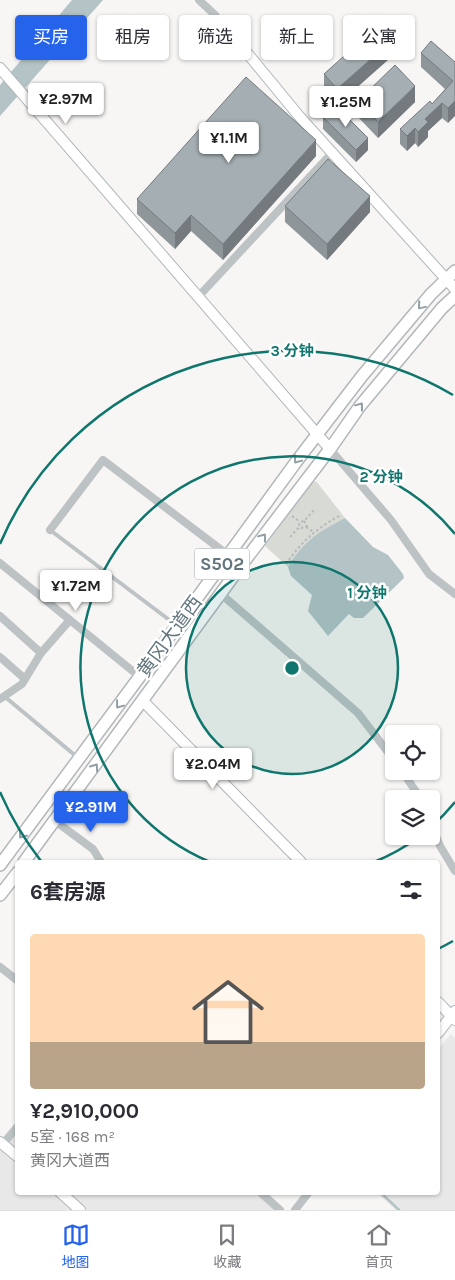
<!DOCTYPE html>
<html lang="zh">
<head>
<meta charset="utf-8">
<style>
  body { margin:0; font-family:Karla,"Noto Sans SC",sans-serif; background:#f7f7f7; color:#2b2b33; height:100vh; display:flex; flex-direction:column; font-size:19px; white-space:nowrap }
  * { box-sizing:border-box; margin:0 }
  p { font-size:16px; color:#7c7c81 }
  .icon { flex:none; width:28px; height:28px; fill:none; stroke:currentColor; stroke-width:2; stroke-linecap:round; stroke-linejoin:round }
  .map { position:relative; flex:1; overflow:hidden }
  .side { position:absolute; left:15px; top:860px; width:425px; height:335px; display:flex; flex-direction:column; background:#fff; border-radius:5px; box-shadow:0 1px 4px #0004 }
  .side>* { flex:none }
  .top-card { position:absolute; left:15px; top:15px; width:425px; height:45px; display:flex; gap:10px }
  .fabs { position:absolute; left:385px; top:725px; display:grid; gap:10px }
  .fabs a { display:grid; place-items:center; width:55px; height:55px; border-radius:5px; background:#fff; box-shadow:0 1px 4px #0004; font-size:25px }
  .price { position:absolute; translate:-50% -42px; padding:0 11px; border-radius:5px; background:#fff; color:#222; font-size:16px; line-height:32px; filter:drop-shadow(0 1px 2px #0008) }
  .price::after { content:''; position:absolute; left:50%; top:30px; width:15px; height:11px; margin-left:-8px; background:inherit; clip-path:polygon(0 0,100% 0,50% 100%) }
  .price.selected { background:#2563eb; color:#fff }
  ul { padding:0; list-style:none }
  li { display:grid; align-content:center; gap:10px; height:265px; padding:0 15px }
  li+li { border-top:1px solid #e1e1e2 }
  li span { display:grid; place-items:center; height:155px; border-radius:5px; color:#555 }
  li>.icon { margin-inline-start:auto }
  span .icon { width:90px; height:90px; fill:#fffc; stroke-width:1 }
  li b { font-size:21px }
  h2 { display:flex; justify-content:space-between; align-items:center; height:60px; padding:0 15px; font-size:21px }
  .chip { padding:0 18px; border-radius:5px; background:#fff; box-shadow:0 1px 4px #0004; font-size:18px; line-height:45px }
  .chip.selected { background:#2563eb; color:#fff }
  .dock { display:flex; justify-content:space-around; align-items:center; height:70px; border-top:1px solid #e1e1e2; background:#fff; font-size:14px; color:#7c7c81 }
  .dock a { display:grid; justify-items:center; gap:2px }
  .dock .selected { color:#2563eb }
  .map>svg:first-child { display:block }
  .built { fill:#e7e8e7 }
  .green { fill:#d7dbd3 }
  .water { fill:#b4c3c5 }
  .lines { fill:none; stroke-linecap:round; stroke-linejoin:round }
  .stream { stroke:#b4c3c5; stroke-width:2.5 }
  .secondary-casing { stroke:#b0b7ba; stroke-width:12 }
  .primary-casing { stroke:#b1b7ba; stroke-width:14 }
  .path { stroke:#b6babc; stroke-width:2; stroke-dasharray:2.5 2.5; stroke-linecap:butt }
  .lane { stroke:#bdc3c5; stroke-width:4 }
  .street { stroke:#bdc3c5; stroke-width:8 }
  .secondary { stroke:#fff; stroke-width:10 }
  .primary { stroke:#fff; stroke-width:11 }
  .wall { fill:#8e969a }
  .shaded-wall { fill:#747a7d }
  .building { fill:#a5afb3; stroke:#747a7d }
  .oneway { stroke:#929fa4 }
  .ring { fill:none; stroke:#0f766e; stroke-width:2.5 }
  .labels { text-anchor:middle; stroke-width:5; stroke-linejoin:round; paint-order:stroke }
  .shield { fill:#fff; stroke:#929fa4; stroke-width:1 }
  .shield-label { font-size:18px; font-weight:bold; fill:#63767d }
  .street-label { font-size:19px; fill:#63767d; stroke:#fff }
  .centre { fill:#0f766e; stroke:#fff; stroke-width:2.5 }
  .ring-label { font-size:15px; text-anchor:middle; font-weight:bold; fill:#0f766e; stroke:#fff; stroke-width:5; stroke-linejoin:round; paint-order:stroke }
</style>
</head>
<body>
<div class="map">
<svg width="455" height="1210" viewBox="0 0 455 1210">
  <rect width="100%" height="100%" fill="#f7f6f4"/>
  <g class="built">
    <polygon points="451,1034 455,1038 455,1210 396,1210 377,1193 438,1192 438,1049"/>
    <polygon points="17,1126 18,1192 260,1193 280,1210 0,1210 0,1142"/>
  </g>
  <path class="green" d="M 316,481 L 345,518 C 318,532 305,541 288,567 L 265,546 L 312,483 Z"/>
  <g class="water">
    <polygon points="72,0 103,0 0,116 0,85"/>
    <path d="M 345,518 L 373,547 L 388,555 L 403,574 L 404,578 L 363,618 L 354,618 L 349,614 L 328,636 L 308,611 L 312,595 L 291,576 L 288,567 C 304,541 318,532 345,518 Z"/>
  </g>
  <g class="lines">
    <polyline class="stream" points="380,1192 399,1210"/>
    <g class="secondary-casing">
      <g id="secondary">
        <polyline points="238,42 299,116 455,289"/>
        <polyline points="0,68 330,449"/>
        <polyline points="143,701 301,862"/>
        <polyline points="438,1002 455,1020"/>
        <polyline points="438,1033 455,1011"/>
        <polyline points="0,1142 18,1157"/>
        <polyline points="60,1192 80,1210"/>
      </g>
    </g>
    <g class="primary-casing">
      <g id="primary">
        <polyline points="24,862 243,563 330,449 360,406 442,308 455,296"/>
        <polyline points="0,865 152,660 296,462 362,376 431,294 455,271"/>
        <polyline points="0,895 18,872"/>
      </g>
    </g>
    <g class="path">
      <polyline points="292,516 300,522"/>
      <polyline points="304,521 307,526 301,528 299,525 300,522 304,521 314,510"/>
      <polyline points="306,527 314,532"/>
      <polyline points="290,537 300,526"/>
      <path d="M 286,564 C 300,543 318,527 341,515"/>
    </g>
    <g class="lane">
      <polyline points="50,530 176,625"/>
      <polyline points="4,696 77,757"/>
    </g>
    <g class="street">
      <polyline points="199,0 215,15 238,42"/>
      <polyline points="198,297 332,153"/>
      <polyline points="330,449 391,520 429,574 455,594"/>
      <polyline points="50,530 103,460 228,555"/>
      <polyline points="0,563 140,677"/>
      <polyline points="221,594 358,713 394,760"/>
      <polyline points="0,616 41,653"/>
      <polyline points="0,657 25,679"/>
      <polyline points="0,699 22,684 41,653 69,621"/>
      <polyline points="402,771 421,799"/>
      <polyline points="55,821 93,849 101,862"/>
      <polyline points="431,824 440,846 455,871"/>
      <polyline points="0,967 18,981"/>
      <polyline points="3,1144 18,1126"/>
      <polyline points="260,1192 280,1210"/>
      <polyline points="295,1210 309,1192"/>
    </g>
    <use href="#secondary" class="secondary"/>
    <use href="#primary" class="primary"/>
  </g>
  <g class="wall">
    <polygon points="398,51 337,105 324,90 324,74"/>
    <polygon points="421,53 455,62 448,123 442,118 428,131 428,137 418,147 415,143 407,151 400,144 400,129 432,104 445,89 421,67"/>
    <polygon points="358,101 415,102 378,138 358,117"/>
    <polygon points="323,117 368,150 356,162 323,129"/>
    <polygon points="316,156 223,260 191,231 175,249 137,214 137,199"/>
    <polygon points="285,206 370,212 327,260 285,222"/>
  </g>
  <g class="shaded-wall">
    <polygon points="398,35 398,51 337,105 337,89"/>
    <polygon points="415,86 415,102 378,138 378,122"/>
    <polygon points="455,101 455,116 448,123 448,108"/>
    <polygon points="442,103 442,118 428,131 428,137 418,147 418,132 425,119"/>
    <polygon points="415,128 415,143 407,151 407,136"/>
    <polygon points="368,138 368,150 356,162 356,150"/>
    <polygon points="316,140 316,156 223,260 223,244"/>
    <polygon points="370,196 370,212 327,260 327,244"/>
    <polygon points="191,215 191,231 175,249 175,233"/>
  </g>
  <g class="building">
    <polygon points="384,20 398,35 337,89 324,74"/>
    <polygon points="431,41 455,62 455,101 448,108 442,103 425,119 428,122 418,132 415,128 407,136 400,129 430,101 432,104 453,81 421,53"/>
    <polygon points="395,65 415,86 378,122 358,101"/>
    <polygon points="246,77 316,140 223,244 191,215 175,233 137,199"/>
    <polygon points="335,105 368,138 356,150 323,117"/>
    <polygon points="328,159 370,196 327,244 285,206"/>
  </g>
  <defs><path id="oneway-chevron" d="M-2-3.5L2.5 0L-2 3.5" fill="none" stroke-width="1.6" stroke-linecap="round" stroke-linejoin="round" transform="scale(1.25)"/></defs>
  <g class="oneway">
    <use href="#oneway-chevron" transform="translate(421 306) rotate(130)"/>
    <use href="#oneway-chevron" transform="translate(360 406) rotate(-53)"/>
    <use href="#oneway-chevron" transform="translate(297 460) rotate(127)"/>
    <use href="#oneway-chevron" transform="translate(263 537) rotate(-53)"/>
    <use href="#oneway-chevron" transform="translate(119 705) rotate(127)"/>
    <use href="#oneway-chevron" transform="translate(95 767) rotate(-54)"/>
    <use href="#oneway-chevron" transform="translate(22 835) rotate(127)"/>
  </g>
  <circle cx="292" cy="668" r="106" fill="#0f766e" fill-opacity=".12"/>
  <g class="ring">
    <circle cx="292" cy="668" r="106"/>
    <path d="M455 802A211 211 0 0 1 432 826M419 837A211 211 0 0 1 374 862M210 862A211 211 0 1 1 455 534"/>
    <path d="M453 941A317 317 0 0 1 438 949M41 861A317 317 0 0 1 0 792M0 544A317 317 0 0 1 453 395"/>
  </g>
  <g class="labels">
    <rect class="shield" x="194.5" y="548.5" width="55" height="31" rx="4"/>
    <g class="shield-label">
      <text x="222" y="570">S502</text>
    </g>
    <g class="street-label">
      <text transform="translate(169 636) rotate(-54)" y="7">黄冈大道西</text>
    </g>
  </g>
  <circle cx="292" cy="668" r="8" class="centre"/>
  <g class="ring-label">
    <text x="292" y="356">3 分钟</text>
    <text x="381" y="482">2 分钟</text>
    <text x="367" y="598">1 分钟</text>
  </g>
</svg>
<div class="fabs">
<a><svg class="icon" aria-label="locate" viewBox="0 0 24 24"><circle cx="12" cy="12" r="6"/><path d="M12 2v4M12 18v4M2 12h4M18 12h4"/></svg></a>
<a><svg class="icon" aria-label="layers" viewBox="0 0 24 24"><path d="M12 4l9 5-9 5-9-5zM3 14l9 5 9-5"/></svg></a>
</div>
<b class="price" style="left:66px;top:125px">¥2.97M</b>
<b class="price" style="left:346px;top:128px">¥1.25M</b>
<b class="price" style="left:229px;top:164px">¥1.1M</b>
<b class="price" style="left:76px;top:612px">¥1.72M</b>
<b class="price" style="left:213px;top:790px">¥2.04M</b>
<b class="price selected" style="left:91px;top:833px">¥2.91M</b>
<div class="top-card">
<a class="chip selected">买房</a>
<a class="chip">租房</a>
<a class="chip">筛选</a>
<a class="chip">新上</a>
<a class="chip">公寓</a>
</div>
<section class="side">
<h2>6套房源<svg class="icon" aria-label="filters" viewBox="0 0 24 24"><path d="M4 7h16M4 17h16"/><circle cx="9" cy="7" r="2"/><circle cx="15" cy="17" r="2"/></svg></h2>
<ul>
<li><span style="background:linear-gradient(#ffd9b3 70%,#b9a48a 0)"><svg class="icon" aria-label="home" viewBox="0 0 24 24"><path d="M3 11l9-7 9 7M6 9v11h12V9"/></svg></span><div><b>¥2,910,000</b><p>5室 · 168 m²</p><p>黄冈大道西</p></div></li>
</ul>
</section>
</div>
<nav class="dock">
<a class="selected"><svg class="icon" aria-label="map" viewBox="0 0 24 24"><path d="M3 6l6-2 6 2 6-2v14l-6 2-6-2-6 2zM9 4v14M15 6v14"/></svg>地图</a>
<a><svg class="icon" aria-label="saved" viewBox="0 0 24 24"><path d="M7 4h10v16l-5-4-5 4z"/></svg>收藏</a>
<a><svg class="icon" aria-label="home" viewBox="0 0 24 24"><path d="M3 11l9-7 9 7M6 9v11h12V9"/></svg>首页</a>
</nav>
</body>
</html>
